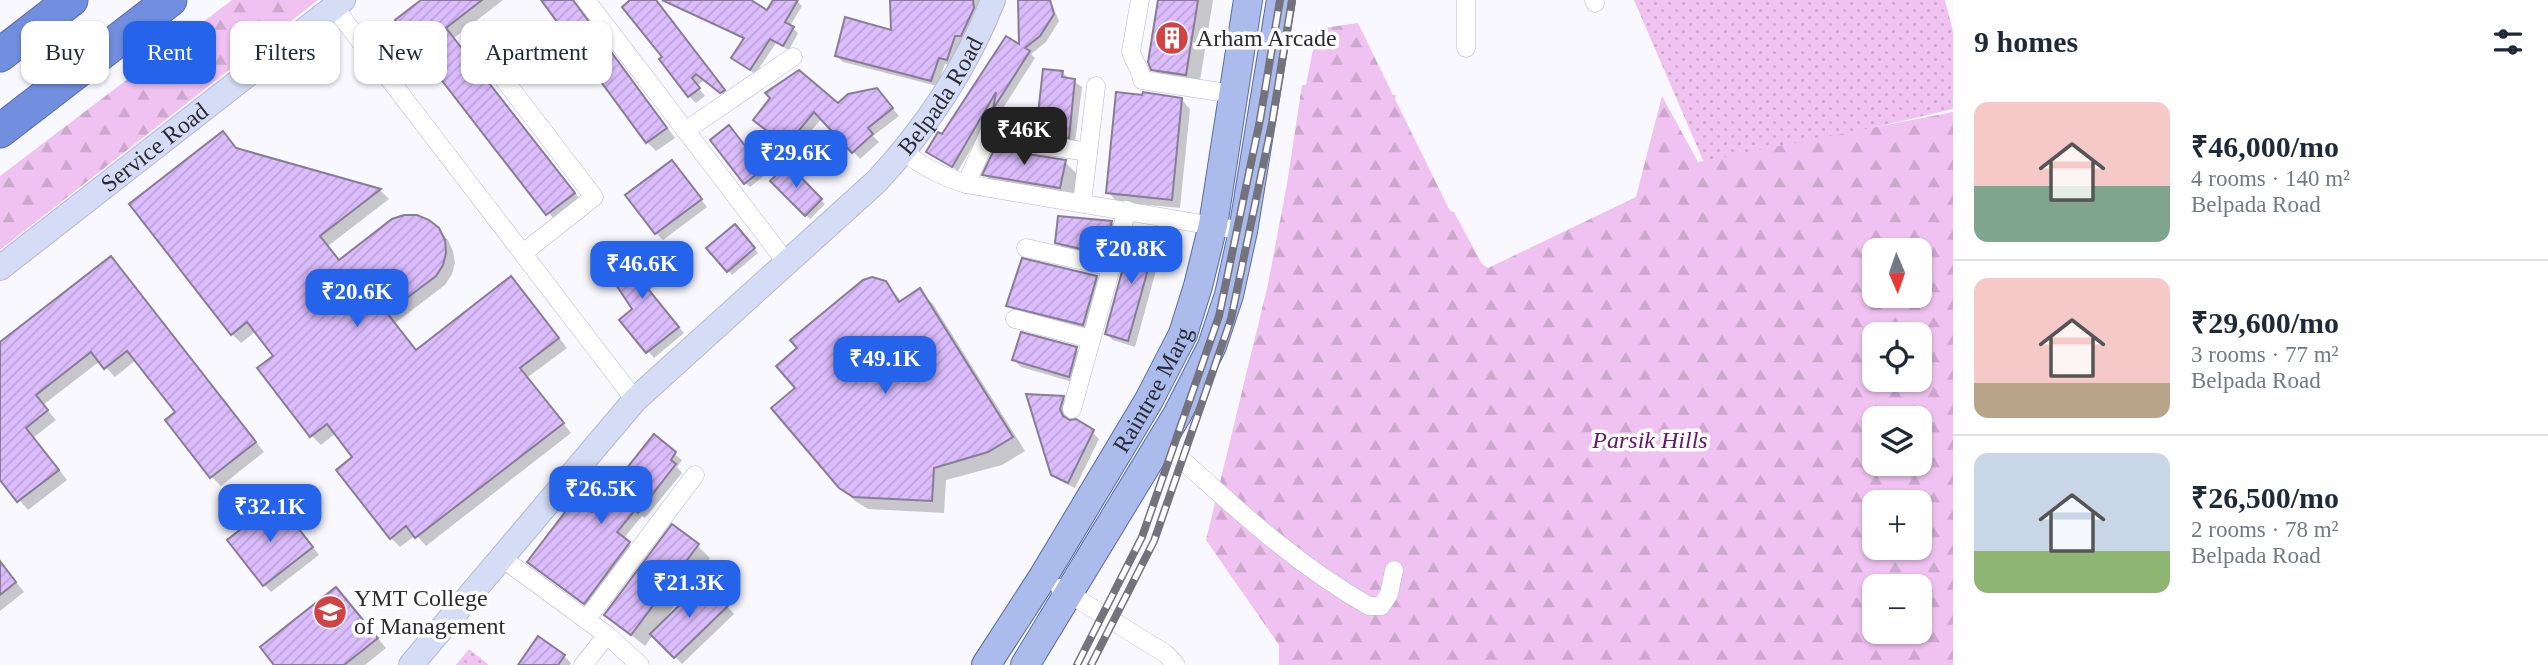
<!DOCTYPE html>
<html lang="en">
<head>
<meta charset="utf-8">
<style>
  body { margin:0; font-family:Georgia,serif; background:#f2f2f3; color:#1f2937; height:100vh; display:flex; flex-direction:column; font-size:26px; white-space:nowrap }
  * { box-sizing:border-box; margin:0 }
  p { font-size:23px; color:#747a83 }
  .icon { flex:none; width:38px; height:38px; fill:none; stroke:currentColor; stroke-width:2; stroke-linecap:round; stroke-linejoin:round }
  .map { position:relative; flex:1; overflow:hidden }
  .sheet { display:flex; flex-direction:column; background:#fff; width:595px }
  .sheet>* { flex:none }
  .guide { position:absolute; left:21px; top:21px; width:665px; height:63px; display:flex; gap:14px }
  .needle { width:46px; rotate:178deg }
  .controls { position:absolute; left:1862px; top:238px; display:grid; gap:14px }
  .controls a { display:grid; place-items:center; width:70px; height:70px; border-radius:14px; background:#fff; box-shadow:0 2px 5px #0004; font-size:35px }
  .price { position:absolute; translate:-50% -60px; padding:0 16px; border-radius:14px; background:#2563eb; color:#fff; font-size:23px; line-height:46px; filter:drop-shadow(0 2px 4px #0008) }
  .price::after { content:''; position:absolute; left:50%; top:42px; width:21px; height:16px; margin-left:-10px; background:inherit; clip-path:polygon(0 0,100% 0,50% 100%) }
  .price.current { background:#222; color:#fff }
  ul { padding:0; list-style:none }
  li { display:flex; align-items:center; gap:21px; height:175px; padding:0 21px }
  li+li { border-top:2px solid #e0e1e3 }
  li span { display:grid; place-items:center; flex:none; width:196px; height:140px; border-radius:14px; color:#555 }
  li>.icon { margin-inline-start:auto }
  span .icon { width:84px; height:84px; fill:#fffc; stroke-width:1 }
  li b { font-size:30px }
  h2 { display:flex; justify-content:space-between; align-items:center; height:84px; padding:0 21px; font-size:30px }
  .tag { padding:0 24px; border-radius:14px; background:#fff; box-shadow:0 2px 5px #0004; font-size:24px; line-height:63px }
  .tag.current { background:#2563eb; color:#fff }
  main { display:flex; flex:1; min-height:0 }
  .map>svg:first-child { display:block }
  .green { fill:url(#green-dots) }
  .forest { fill:url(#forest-firs); fill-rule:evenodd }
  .shadow { fill:#0003 }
  .building { fill:url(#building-hatch); stroke:#887d95; stroke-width:2 }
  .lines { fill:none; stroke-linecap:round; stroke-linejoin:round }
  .street-casing { stroke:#b8b7d2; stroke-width:19 }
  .secondary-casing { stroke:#b8b7d2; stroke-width:26 }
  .primary-casing { stroke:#586ba4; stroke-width:30 }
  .highway-casing { stroke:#586ba4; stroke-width:35 }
  .street { stroke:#fff; stroke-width:18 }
  .secondary { stroke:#d4ddf5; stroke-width:24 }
  .primary { stroke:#aabbec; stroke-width:28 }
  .highway { stroke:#718edf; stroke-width:33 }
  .rail-casing { stroke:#74737d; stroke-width:8 }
  .rail { stroke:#fff; stroke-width:5; stroke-dasharray:16; stroke-linecap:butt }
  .labels { text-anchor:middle; stroke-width:7; stroke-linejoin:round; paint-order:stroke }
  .poi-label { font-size:24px; fill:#2b2a35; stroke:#fff; text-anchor:start }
  .street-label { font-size:24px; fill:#2b2a35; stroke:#fff }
  .park-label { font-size:24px; font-style:italic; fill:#641668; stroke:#fff }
</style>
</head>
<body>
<main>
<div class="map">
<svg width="1953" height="665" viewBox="0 0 1953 665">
  <defs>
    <pattern id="green-dots" width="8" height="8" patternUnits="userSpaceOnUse" patternTransform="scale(1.75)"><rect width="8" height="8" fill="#f0c2f1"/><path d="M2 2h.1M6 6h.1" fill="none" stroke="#cea7cf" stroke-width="1.8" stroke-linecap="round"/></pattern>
    <pattern id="forest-firs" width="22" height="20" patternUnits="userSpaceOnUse" patternTransform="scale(1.75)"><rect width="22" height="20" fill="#f0c2f1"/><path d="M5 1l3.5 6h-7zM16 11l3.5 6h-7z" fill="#cea7cf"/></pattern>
    <pattern id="building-hatch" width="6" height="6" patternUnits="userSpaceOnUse" patternTransform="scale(1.75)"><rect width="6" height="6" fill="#dbbcfc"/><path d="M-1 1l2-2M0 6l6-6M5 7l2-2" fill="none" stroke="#bca2d9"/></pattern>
  </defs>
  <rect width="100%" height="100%" fill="#f8f8fe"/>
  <g class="green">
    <polygon points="1634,0 1945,0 1953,32 1953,109 1706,167"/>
    <polygon points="469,649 489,665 456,665"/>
  </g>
  <g class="forest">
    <polygon points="232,0 318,0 0,250 0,176"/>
    <path d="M 1358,23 L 1393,95 L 1396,95 L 1395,99 L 1450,211 L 1454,212 L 1482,264 L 1488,268 L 1636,197 L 1662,96 L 1698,162 L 1953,112 L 1953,665 L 1279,665 L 1279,645 L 1206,540 L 1268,284 L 1287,184 L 1302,85 L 1306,85 L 1317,29 ZM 1874,250 L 1920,250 L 1920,296 L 1874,296 ZM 1874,334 L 1920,334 L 1920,380 L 1874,380 ZM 1874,418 L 1920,418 L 1920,464 L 1874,464 ZM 1874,502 L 1920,502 L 1920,548 L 1874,548 ZM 1874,586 L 1920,586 L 1920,632 L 1874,632 Z"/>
  </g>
  <g class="shadow">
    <polygon points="424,0 503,0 454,38 583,203 557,223 397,20"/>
    <polygon points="543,0 574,0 675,138 656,151 647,142"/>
    <polygon points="633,0 656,0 730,97 728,99 704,80 697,86 705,96 696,103 689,96 664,57"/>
    <polygon points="666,0 750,0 768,13 775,0 796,0 802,6 790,26 798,33 789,50 776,43 755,74 733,58 753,40"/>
    <polygon points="892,0 979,0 979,15 953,66 945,64 937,86 843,62 837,56 893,32"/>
    <polygon points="1020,0 1050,0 1059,21 1046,42 1031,54 1035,58 1000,113 995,108 958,171 928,152 1021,47"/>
    <polygon points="1160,0 1213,0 1199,87 1166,82 1153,69"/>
    <polygon points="1062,73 1082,87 1075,143 1045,139 1038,132"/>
    <polygon points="877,90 899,116 873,136 879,142 860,159 822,118 793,152 762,126 772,98 838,106"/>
    <polygon points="1181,99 1190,109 1180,208 1117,202 1108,192"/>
    <polygon points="733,132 766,174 750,187 745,183"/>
    <polygon points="223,134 238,150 380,190 389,199 328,246 340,262 428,221 448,240 453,251 455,263 452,274 445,285 395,323 417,351 520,288 567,348 528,377 571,433 426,546 416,535 400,547 391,538 355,457 336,433 321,445 312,436 275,356 256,331 241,343 232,334"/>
    <polygon points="1009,149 1020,155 1065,162 1078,175 1073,200 997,188 985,175"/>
    <polygon points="672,162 707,207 663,240 656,233"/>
    <polygon points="788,166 825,204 810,219 772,181"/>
    <polygon points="1111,222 1118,229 1110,259 1064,249 1057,242"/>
    <polygon points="739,230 758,253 732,275 728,270"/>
    <polygon points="1156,239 1163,245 1135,347 1113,340 1106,334"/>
    <polygon points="644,250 665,280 649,290 684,333 654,358 621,320 634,310"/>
    <polygon points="120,268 264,452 221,486 212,477 178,413 136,360 115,377 100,361 43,405 56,420 34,437 67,480 28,510 0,477 0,344"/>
    <polygon points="1096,277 1105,286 1092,333 1017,314 1008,305"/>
    <polygon points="885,283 902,302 920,291 933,304 1025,451 1002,465 946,480 944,513 868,509 855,501 841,487 798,388"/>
    <polygon points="1076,349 1083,356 1076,383 1021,367 1014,360"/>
    <polygon points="1029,396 1063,398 1070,404 1067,416 1069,422 1092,432 1099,439 1075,488 1060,481 1052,474"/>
    <polygon points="654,437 682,460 677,467 682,473 645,518 642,516 623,539 636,550 591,609 529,562 592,514"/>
    <polygon points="284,510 319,555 271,592 264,585"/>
    <polygon points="697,545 710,558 667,616 669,618 704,583 734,614 682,664 653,635 645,646 606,615"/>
    <polygon points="0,561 24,592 0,611"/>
    <polygon points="336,589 386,648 365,665 277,665"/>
    <polygon points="539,639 564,656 571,663 570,665 520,665"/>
  </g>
  <g class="building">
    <polygon points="421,0 482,0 446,28 575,193 546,215 395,20"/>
    <polygon points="541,0 573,0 667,128 646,143"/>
    <polygon points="630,0 656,0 725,90 720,93 696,74 692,78 700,88 688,97 659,59 662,57 622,7"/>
    <polygon points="662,0 751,0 767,10 773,0 798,0 785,22 794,27 783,46 770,39 750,70 731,58 744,38"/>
    <polygon points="890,0 973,0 974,8 961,36 955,36 947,60 939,58 931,81 835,56 845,17 891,30"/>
    <polygon points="1018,0 1050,0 1054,14 1040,36 1025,48 1030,51 993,109 996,92 952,167 926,152 938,132 942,134 1006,36 1019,44"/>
    <polygon points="1158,0 1198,0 1186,75 1151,70 1148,62"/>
    <polygon points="1043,69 1063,71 1062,77 1075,79 1069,138 1036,132"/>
    <polygon points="799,70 838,103 848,94 877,88 893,108 868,128 873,134 852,153 814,112 786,146 753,120 770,98 765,93"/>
    <polygon points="1116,92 1142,95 1143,92 1182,98 1172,200 1106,193"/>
    <polygon points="729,125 763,169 744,184 710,140"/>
    <polygon points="223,131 236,148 381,189 320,236 339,260 392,219 404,215 417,215 429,220 439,228 445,240 446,253 443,265 436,276 387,313 416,350 511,276 559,338 520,368 564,423 415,538 406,526 390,539 336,470 352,457 327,424 310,437 257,368 273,356 247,322 231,335 129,204"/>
    <polygon points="1000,137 1009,147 1021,153 1066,160 1060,188 982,175"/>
    <polygon points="672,160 702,199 655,234 625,195"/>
    <polygon points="788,164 822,199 805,216 770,181"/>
    <polygon points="1058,216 1112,221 1103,254 1055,243"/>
    <polygon points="735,224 755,248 727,272 706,248"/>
    <polygon points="1133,231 1157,237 1128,341 1105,334"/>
    <polygon points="644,247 661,273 644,284 679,327 646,353 619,320 632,309 607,271"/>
    <polygon points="111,256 256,442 210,478 165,420 175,412 127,351 104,369 91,352 36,395 48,410 26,428 59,470 17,502 0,480 0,342"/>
    <polygon points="1022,258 1097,276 1083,325 1006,306"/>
    <polygon points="872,277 886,281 899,302 920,288 1013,437 988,452 934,468 932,501 853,497 839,488 771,408 795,388 776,366 797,348 790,340 863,280"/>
    <polygon points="1021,332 1077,347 1069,377 1012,360"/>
    <polygon points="1026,394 1064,396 1060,409 1063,416 1070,420 1076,419 1094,430 1068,483 1051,475"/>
    <polygon points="654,434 676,452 671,460 676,464 638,513 635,510 617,532 630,542 584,604 527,562 575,499 592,512"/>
    <polygon points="277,501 313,547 263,586 227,540"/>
    <polygon points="672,524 699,544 631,635 604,615"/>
    <polygon points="0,561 16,582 0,595"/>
    <polygon points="704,581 728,606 674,658 650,634"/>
    <polygon points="336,587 378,638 344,665 274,665 260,647"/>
    <polygon points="538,636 565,655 558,665 518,665"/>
  </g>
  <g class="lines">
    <g class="street-casing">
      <g id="street">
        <polyline points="586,0 786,262"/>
        <path d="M 1140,0 L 1131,51 C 1133,62 1141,68 1142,80 L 1233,94"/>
        <polyline points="1466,0 1466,48"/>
        <polyline points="1594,0 1595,3"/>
        <polyline points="334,7 635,400"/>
        <polyline points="482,51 594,197 523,253"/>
        <polyline points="685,131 793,57"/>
        <path d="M 904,151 C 923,168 942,176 966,184 L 1243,231"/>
        <path d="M 966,184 L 995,120 C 1010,118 1009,127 1015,137 L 1023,142 L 1088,152"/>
        <polyline points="1082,203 1096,86"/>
        <polyline points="1026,248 1111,267"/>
        <polyline points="1015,319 1091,339"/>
        <polyline points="1072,409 1127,210"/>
        <path d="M 1161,441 C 1228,501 1290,561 1369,606 L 1381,606 L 1389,594 L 1394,570"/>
        <polyline points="502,558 607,635 640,665"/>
        <polyline points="1060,588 1166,654 1176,665"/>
        <polyline points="586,620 695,475"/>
        <polyline points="583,665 607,635"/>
      </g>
    </g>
    <g class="secondary-casing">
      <g id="secondary">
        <path id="s1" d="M 0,268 L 343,0"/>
        <path id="s2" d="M 411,665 L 635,400 L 877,181 C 927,127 966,69 993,0"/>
      </g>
    </g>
    <g class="primary-casing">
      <g id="primary">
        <path id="s3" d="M 986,665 L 1043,577 L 1149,400 L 1183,334 L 1198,286 L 1213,225 L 1248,0"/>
        <polyline points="1025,665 1177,415 1212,346 1229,295 1243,231 1281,0"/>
      </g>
    </g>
    <g class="highway-casing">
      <g id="highway">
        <polyline points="0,55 71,0"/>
        <polyline points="0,131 170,0"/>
      </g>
    </g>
    <use href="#street" class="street"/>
    <use href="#secondary" class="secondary"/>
    <use href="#primary" class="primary"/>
    <use href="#highway" class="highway"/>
    <g class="rail-casing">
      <g id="rail">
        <polyline points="1077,665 1142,537 1219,316 1260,120 1280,0"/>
        <polyline points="1091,665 1154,541 1231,319 1272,123 1292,0"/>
      </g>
    </g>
    <use href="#rail" class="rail"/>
  </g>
  <defs>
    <g id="building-disc" transform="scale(1.75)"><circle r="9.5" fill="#d14243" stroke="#fff"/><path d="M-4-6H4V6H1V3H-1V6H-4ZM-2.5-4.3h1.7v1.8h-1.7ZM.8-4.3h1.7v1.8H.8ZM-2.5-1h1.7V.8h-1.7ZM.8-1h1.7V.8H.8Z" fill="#fff"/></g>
    <g id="university-disc" transform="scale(1.75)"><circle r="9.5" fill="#d14243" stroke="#fff"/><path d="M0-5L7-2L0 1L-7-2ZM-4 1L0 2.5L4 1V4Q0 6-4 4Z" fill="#fff"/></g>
  </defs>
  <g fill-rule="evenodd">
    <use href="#building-disc" x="1172" y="38"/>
    <use href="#university-disc" x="330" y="612"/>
  </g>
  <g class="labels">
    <g class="poi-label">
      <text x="1196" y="46">Arham Arcade</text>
      <text x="354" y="606">YMT College<tspan x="354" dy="28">of Management</tspan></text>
    </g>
    <g class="street-label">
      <text dy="8" stroke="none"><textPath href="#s2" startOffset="780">Belpada Road</textPath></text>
      <text dy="8" stroke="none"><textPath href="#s1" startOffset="196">Service Road</textPath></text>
      <text dy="8" stroke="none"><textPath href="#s3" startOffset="322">Raintree Marg</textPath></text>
    </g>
    <g class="park-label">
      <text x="1650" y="448">Parsik Hills</text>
    </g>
  </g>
</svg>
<div class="controls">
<a><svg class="needle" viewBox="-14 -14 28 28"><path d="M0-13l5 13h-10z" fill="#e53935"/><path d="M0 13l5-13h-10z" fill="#747a83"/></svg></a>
<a><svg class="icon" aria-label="locate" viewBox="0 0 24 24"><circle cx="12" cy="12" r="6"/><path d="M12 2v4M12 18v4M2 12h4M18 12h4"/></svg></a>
<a><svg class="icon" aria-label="layers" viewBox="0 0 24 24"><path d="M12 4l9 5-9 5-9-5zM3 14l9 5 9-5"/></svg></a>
<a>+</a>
<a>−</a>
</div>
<b class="price current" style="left:1024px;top:167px">₹46K</b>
<b class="price" style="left:796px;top:190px">₹29.6K</b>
<b class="price" style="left:1131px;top:286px">₹20.8K</b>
<b class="price" style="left:642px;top:301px">₹46.6K</b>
<b class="price" style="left:357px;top:329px">₹20.6K</b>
<b class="price" style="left:885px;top:396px">₹49.1K</b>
<b class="price" style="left:601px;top:526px">₹26.5K</b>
<b class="price" style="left:270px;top:544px">₹32.1K</b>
<b class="price" style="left:689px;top:620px">₹21.3K</b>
<div class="guide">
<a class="tag">Buy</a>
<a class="tag current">Rent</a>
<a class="tag">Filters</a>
<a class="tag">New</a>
<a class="tag">Apartment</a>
</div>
</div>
<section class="sheet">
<h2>9 homes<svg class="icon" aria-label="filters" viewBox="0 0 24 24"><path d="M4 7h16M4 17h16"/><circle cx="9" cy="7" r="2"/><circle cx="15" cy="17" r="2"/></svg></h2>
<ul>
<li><span style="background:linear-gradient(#f6c9c9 60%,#7fa58c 0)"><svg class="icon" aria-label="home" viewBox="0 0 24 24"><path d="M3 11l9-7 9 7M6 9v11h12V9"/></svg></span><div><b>₹46,000/mo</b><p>4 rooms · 140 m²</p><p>Belpada Road</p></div></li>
<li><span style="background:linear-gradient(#f6c9c9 75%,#b9a48a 0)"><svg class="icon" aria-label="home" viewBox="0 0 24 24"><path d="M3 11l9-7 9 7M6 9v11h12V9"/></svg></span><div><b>₹29,600/mo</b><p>3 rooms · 77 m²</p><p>Belpada Road</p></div></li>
<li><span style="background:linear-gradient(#c9d6e8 70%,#8fb573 0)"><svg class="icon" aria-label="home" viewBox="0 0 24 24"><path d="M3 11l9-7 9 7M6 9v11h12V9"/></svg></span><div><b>₹26,500/mo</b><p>2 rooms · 78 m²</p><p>Belpada Road</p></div></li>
</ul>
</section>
</main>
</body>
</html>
